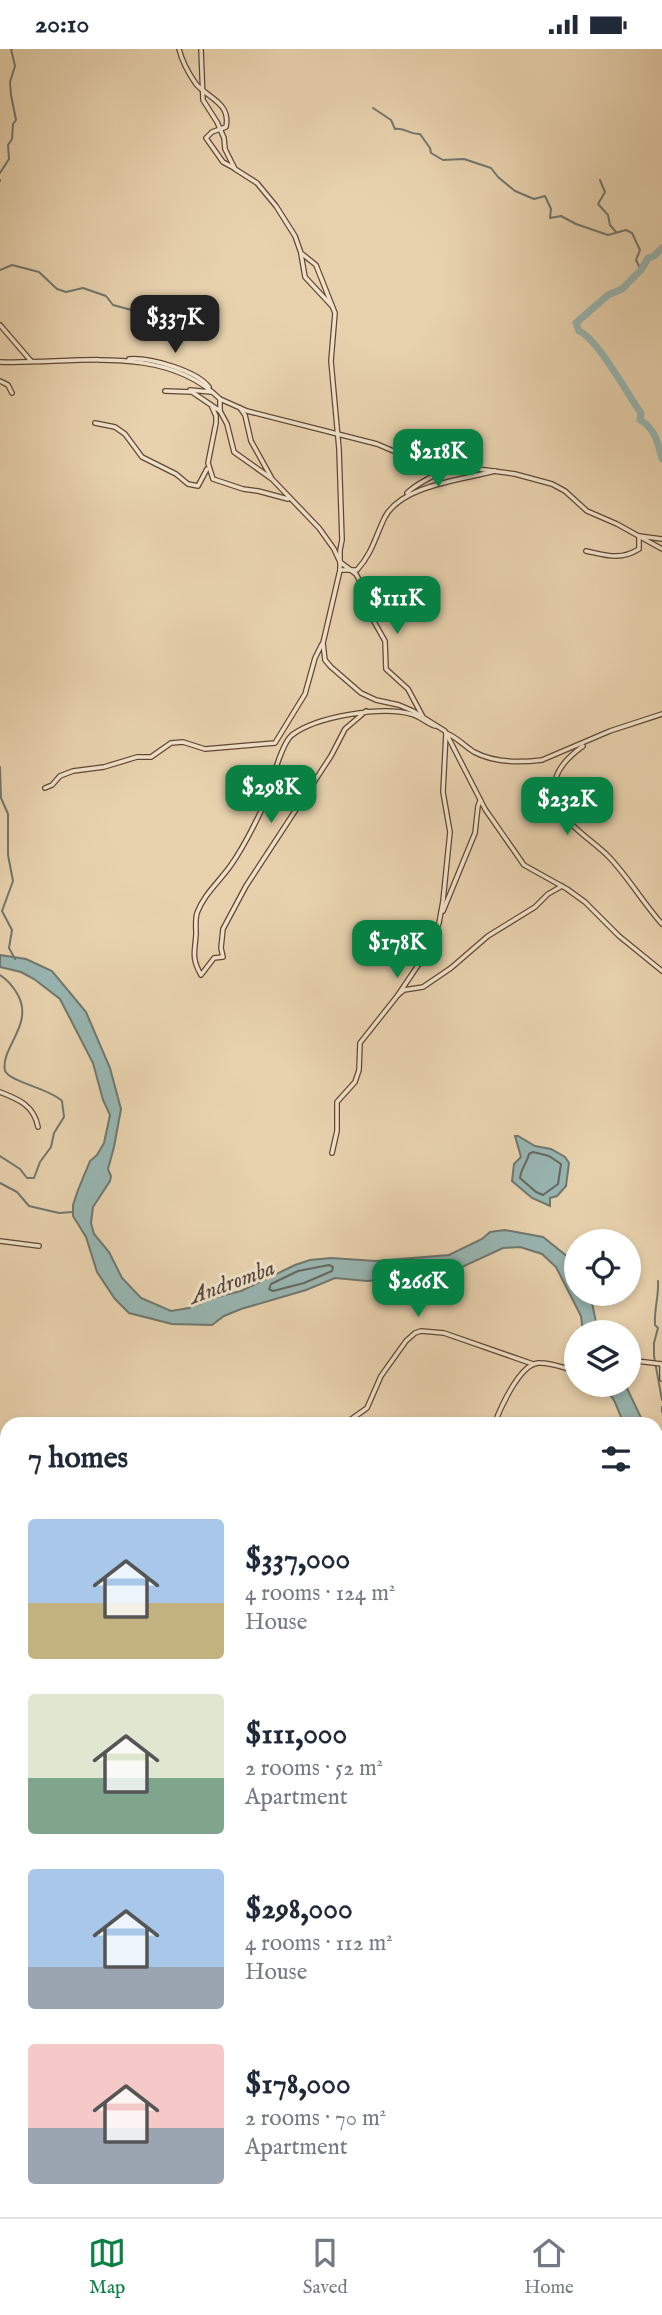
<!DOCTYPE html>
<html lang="en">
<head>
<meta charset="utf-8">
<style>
  body { margin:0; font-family:"IM FELL English",serif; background:#f2f2f3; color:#1f2937; height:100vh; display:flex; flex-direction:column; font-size:26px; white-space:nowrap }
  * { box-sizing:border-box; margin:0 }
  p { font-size:23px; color:#747a83 }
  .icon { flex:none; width:38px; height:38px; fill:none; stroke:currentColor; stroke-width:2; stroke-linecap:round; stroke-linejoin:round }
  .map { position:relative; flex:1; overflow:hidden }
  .sheet { position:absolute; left:0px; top:1368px; width:663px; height:800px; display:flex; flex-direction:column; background:#fff; border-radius:21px 21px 0 0; box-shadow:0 4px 10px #0003 }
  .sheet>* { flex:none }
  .controls { position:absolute; left:564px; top:1180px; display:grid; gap:14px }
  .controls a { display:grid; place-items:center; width:77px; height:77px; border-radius:50%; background:#fff; box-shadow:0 4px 10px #0003; font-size:35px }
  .price { position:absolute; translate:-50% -60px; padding:0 16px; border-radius:14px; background:#0b8043; color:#fff; font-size:23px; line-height:46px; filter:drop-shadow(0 2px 4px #0008) }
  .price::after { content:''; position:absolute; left:50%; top:42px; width:21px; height:16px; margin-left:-10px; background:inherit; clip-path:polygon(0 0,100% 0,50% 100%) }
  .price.active { background:#222; color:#fff }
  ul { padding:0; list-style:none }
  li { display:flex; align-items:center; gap:21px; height:175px; padding:0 28px }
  li span { display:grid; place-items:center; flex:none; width:196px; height:140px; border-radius:7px; color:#555 }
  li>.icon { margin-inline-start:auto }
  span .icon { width:84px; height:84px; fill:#fffc; stroke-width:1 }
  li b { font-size:30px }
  h2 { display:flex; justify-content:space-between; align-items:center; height:84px; padding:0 28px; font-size:30px }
  .status { display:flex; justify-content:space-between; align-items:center; height:49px; padding:0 35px; background:#fff; direction:ltr }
  .status svg { height:19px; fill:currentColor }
  .dock { display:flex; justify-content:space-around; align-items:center; height:98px; border-top:2px solid #e0e1e3; background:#fff; font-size:19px; color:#747a83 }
  .dock a { display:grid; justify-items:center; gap:4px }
  .dock .active { color:#0b8043 }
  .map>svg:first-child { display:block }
  .green { fill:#b2bd8e; stroke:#746a4c; stroke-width:2 }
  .water { fill:#98b6b2; stroke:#70776f; stroke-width:2 }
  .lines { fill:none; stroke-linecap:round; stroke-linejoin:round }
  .shore { stroke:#66675e; stroke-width:2 }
  .stream { stroke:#70776f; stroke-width:2 }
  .river { stroke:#98b6b2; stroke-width:7 }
  .minor-casing { stroke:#624634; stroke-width:6 }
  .minor { stroke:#f0e2ca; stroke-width:3.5 }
  .labels { text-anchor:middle; stroke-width:6; stroke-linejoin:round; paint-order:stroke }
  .water-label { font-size:23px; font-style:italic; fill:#53473d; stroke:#f0e2ca }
</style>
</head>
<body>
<div class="status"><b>20:10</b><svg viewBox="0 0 49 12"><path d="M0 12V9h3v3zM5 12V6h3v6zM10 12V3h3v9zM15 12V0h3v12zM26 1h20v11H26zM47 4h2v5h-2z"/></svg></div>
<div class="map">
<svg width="662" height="2168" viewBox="0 0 662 2168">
  <rect width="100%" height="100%" fill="#e8d2ae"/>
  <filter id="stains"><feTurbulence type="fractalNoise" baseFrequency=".00286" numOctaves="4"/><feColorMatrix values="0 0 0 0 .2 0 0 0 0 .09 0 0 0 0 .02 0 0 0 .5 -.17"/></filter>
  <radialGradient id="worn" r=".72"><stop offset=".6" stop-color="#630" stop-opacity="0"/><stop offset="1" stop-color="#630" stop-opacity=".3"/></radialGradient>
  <polygon class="green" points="542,2161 593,2161 593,2168 541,2168"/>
  <g class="water">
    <polygon points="0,906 26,910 52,922 86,963 110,1019 121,1060 114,1098 108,1120 111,1127 110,1132 93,1158 91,1174 94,1185 109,1203 122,1229 141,1249 171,1262 189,1259 213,1249 241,1242 295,1216 310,1211 331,1209 376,1212 449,1206 482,1190 490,1183 505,1181 543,1188 573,1212 576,1215 576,1244 590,1244 598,1283 583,1283 581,1267 556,1218 542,1205 520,1198 503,1199 449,1224 437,1226 367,1232 335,1229 306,1241 241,1260 224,1267 212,1276 172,1275 129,1264 115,1250 97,1223 86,1188 73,1167 73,1156 78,1141 90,1112 97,1106 104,1094 110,1066 103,1051 93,1014 60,950 34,930 21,923 0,918"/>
    <polygon points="515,1087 518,1087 535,1097 551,1100 565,1108 569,1114 566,1137 557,1147 550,1149 550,1157 532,1149 512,1132 514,1115 521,1108"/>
    <polygon points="601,1335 625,1335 644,1375 624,1375 614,1351"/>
  </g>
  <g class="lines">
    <g class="shore">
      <path d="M 533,1103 L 549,1107 L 561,1115 L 558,1135 L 543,1146 L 536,1143 L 520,1129 C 521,1119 527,1114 529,1105 Z"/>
      <polygon points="329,1216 333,1218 332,1222 304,1234 273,1242 269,1240 271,1235 298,1222"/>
    </g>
    <g class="stream">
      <path d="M 373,59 L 391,71 L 395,80 C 405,78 410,86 420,85 L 430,99 L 431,104 L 443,111 L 464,110 L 491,119 L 498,128 L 515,142 L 534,150 L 545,147 L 551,160 L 550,169 L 561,167 L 576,175 L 608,186 L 626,181 L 632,184 L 640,201 L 636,211 L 641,221"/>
      <polyline points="0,124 9,110 8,96 12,90 13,75 16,71 11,46 10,33 15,17 11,0"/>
      <polyline points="0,131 0,132"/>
      <polyline points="600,131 605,143 598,155 608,166 610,176 616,183"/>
      <polyline points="0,221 12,216 39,223 57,240 66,243 83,239 106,247 113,256 139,263 146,267 158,267 166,263 181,261"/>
      <polyline points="0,718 1,749 8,765 8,806 13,832 2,862 12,881 9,899 15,910"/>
      <path d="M 0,926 C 8,931 13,937 18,946 C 34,976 0,999 5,1022 C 12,1034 49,1039 62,1052 L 64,1068 L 54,1084 L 51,1098 L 40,1113 L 34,1129 L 27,1129 L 20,1120 L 0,1107"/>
      <polyline points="0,1134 17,1143 29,1157 59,1164 73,1163"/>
      <path d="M 658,1232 C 659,1247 654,1260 655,1276 L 658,1279 L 654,1294 L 654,1307 L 662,1351"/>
      <polyline points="662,1358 662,1363"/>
      <polyline points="0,2078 7,2077"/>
      <polyline points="204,2168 210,2161"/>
    </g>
    <path class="river" d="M 662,199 L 654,207 L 648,209 L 641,221 L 622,240 L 608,246 L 576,274 L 579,282 C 597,289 628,346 641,364 L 640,371 C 655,379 658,394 662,410"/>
    <g class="minor-casing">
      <g id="minor">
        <path d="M 179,0 C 182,12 189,25 196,35 C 208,49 231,54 226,78 L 212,83 L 206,89 L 223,113 L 234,119"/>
        <polyline points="201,0 203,51 217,73 224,89 225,100 235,120 257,134 276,157 295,187 301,204 316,216 335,264 331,312 339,400 342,491 340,501 340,521"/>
        <polyline points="301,205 305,228 332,257"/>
        <polyline points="0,276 31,312"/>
        <path d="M 129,310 C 150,308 197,322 209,338"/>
        <path d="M 0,313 C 71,316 163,293 220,350 L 220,362 L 227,375 L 234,403 L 272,430 L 319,479 L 334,500 L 340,513 L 356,525 L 364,540 L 368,562 L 385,592 L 386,620 L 408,640 L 423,668"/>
        <polyline points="0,332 8,336 12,344"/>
        <polyline points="190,341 211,343"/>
        <polyline points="165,342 192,343 220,362"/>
        <polyline points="220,350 247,362 377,395 410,409 471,415 478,420 515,425 552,435 565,442 587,462 617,475 662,500"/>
        <polyline points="212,358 216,367 216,374 208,414 213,430 243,440 258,442 288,450"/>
        <polyline points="240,359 245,366 251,392 271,428"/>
        <polyline points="95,374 115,378 125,385 142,408 176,425 188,435 198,437 207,420"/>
        <polyline points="446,422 475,419"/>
        <path d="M 495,422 C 462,431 402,436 385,468 C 375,488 373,503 357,521 L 340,521 L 323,594 L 325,611 L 331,618 L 361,644 L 376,651 L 399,656 L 413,662 L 445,682 L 485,760 L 524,816 L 567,840 L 585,853 L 619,887 L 662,922"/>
        <path d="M 407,444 C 420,431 437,428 450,415"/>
        <path d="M 586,502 C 605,506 620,512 639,500 L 639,487 L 662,490"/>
        <path d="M 366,662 L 345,680 L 331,707 L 246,837 L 223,880 L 221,899 L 223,908 L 214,909 L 201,926 C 191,908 195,903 196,885 C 196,877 195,871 197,864 C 204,845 220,832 231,816 C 243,799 253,779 262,760 C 270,742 280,696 292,686 C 317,667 382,657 411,665 C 420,667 426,674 435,677"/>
        <path d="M 583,697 C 572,705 560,715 556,729 C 544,766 588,786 609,808 C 629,829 643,854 662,875"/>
        <polyline points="45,739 52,736 60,727 73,722 104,718 137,708 151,708 171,694 183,693 205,700 275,694 305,645 315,609 322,595"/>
        <polyline points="443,862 475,784 478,757 480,752"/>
        <path d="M 398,946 L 429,900 L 439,874 L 443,852 L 450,783 L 443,743 L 446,684 C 457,688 464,697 474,703 C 495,714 519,714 542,711 L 610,682 L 662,665"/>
        <path d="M 0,1043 C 18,1050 34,1056 38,1078"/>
        <polyline points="332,1104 337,1082 337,1053 355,1033 359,1021 360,994 398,946 404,941 423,938 451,919 488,887 535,858 548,845 562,837"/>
        <polyline points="0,1192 39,1197"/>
        <polyline points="628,1311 662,1315"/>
        <polyline points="662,1317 662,1330"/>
        <polyline points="343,1376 367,1359 381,1327 406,1292 415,1284 421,1282 444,1284 533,1315"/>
        <path d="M 494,1376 C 500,1360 519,1316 538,1314 C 550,1313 564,1319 576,1322"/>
        <polyline points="656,1963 662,1956"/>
        <polyline points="87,2168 89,2161"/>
      </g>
    </g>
    <use href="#minor" class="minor"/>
  </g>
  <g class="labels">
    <g class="water-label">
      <text transform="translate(232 1232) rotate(-20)" y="8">Andromba</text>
    </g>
  </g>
  <rect width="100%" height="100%" filter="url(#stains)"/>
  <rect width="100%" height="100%" fill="url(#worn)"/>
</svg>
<div class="controls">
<a><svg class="icon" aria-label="locate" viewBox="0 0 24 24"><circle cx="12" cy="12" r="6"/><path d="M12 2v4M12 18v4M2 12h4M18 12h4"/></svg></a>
<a><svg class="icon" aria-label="layers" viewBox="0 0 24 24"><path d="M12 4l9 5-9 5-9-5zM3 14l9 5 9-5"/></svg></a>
</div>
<b class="price active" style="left:175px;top:306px">$337K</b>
<b class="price" style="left:438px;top:440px">$218K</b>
<b class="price" style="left:397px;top:587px">$111K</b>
<b class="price" style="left:271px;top:776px">$298K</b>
<b class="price" style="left:567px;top:788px">$232K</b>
<b class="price" style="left:397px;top:931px">$178K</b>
<b class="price" style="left:418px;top:1270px">$266K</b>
<section class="sheet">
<h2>7 homes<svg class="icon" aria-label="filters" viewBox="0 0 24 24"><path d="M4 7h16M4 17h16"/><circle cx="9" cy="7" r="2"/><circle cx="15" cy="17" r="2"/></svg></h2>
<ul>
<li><span style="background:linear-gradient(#a9c7e8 60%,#c2b280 0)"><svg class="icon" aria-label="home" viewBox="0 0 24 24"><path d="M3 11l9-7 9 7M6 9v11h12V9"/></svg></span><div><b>$337,000</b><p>4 rooms · 124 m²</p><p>House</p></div></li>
<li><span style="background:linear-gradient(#dfe7d0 60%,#7fa58c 0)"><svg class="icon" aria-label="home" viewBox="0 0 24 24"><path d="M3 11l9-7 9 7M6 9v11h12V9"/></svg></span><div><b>$111,000</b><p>2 rooms · 52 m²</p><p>Apartment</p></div></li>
<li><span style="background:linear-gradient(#a9c7e8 70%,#9aa5b1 0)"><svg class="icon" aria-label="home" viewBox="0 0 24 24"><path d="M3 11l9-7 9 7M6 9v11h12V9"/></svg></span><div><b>$298,000</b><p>4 rooms · 112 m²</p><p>House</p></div></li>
<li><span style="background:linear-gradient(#f6c9c9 60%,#9aa5b1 0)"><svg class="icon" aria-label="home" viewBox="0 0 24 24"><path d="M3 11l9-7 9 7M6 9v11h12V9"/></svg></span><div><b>$178,000</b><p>2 rooms · 70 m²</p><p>Apartment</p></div></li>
</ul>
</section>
</div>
<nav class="dock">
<a class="active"><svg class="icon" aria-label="map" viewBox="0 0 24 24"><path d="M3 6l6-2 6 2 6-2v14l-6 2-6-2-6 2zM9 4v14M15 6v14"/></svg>Map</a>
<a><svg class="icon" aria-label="saved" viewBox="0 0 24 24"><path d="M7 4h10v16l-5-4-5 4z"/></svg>Saved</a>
<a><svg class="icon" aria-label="home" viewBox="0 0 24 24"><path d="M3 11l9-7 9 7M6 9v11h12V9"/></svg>Home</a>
</nav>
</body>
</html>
